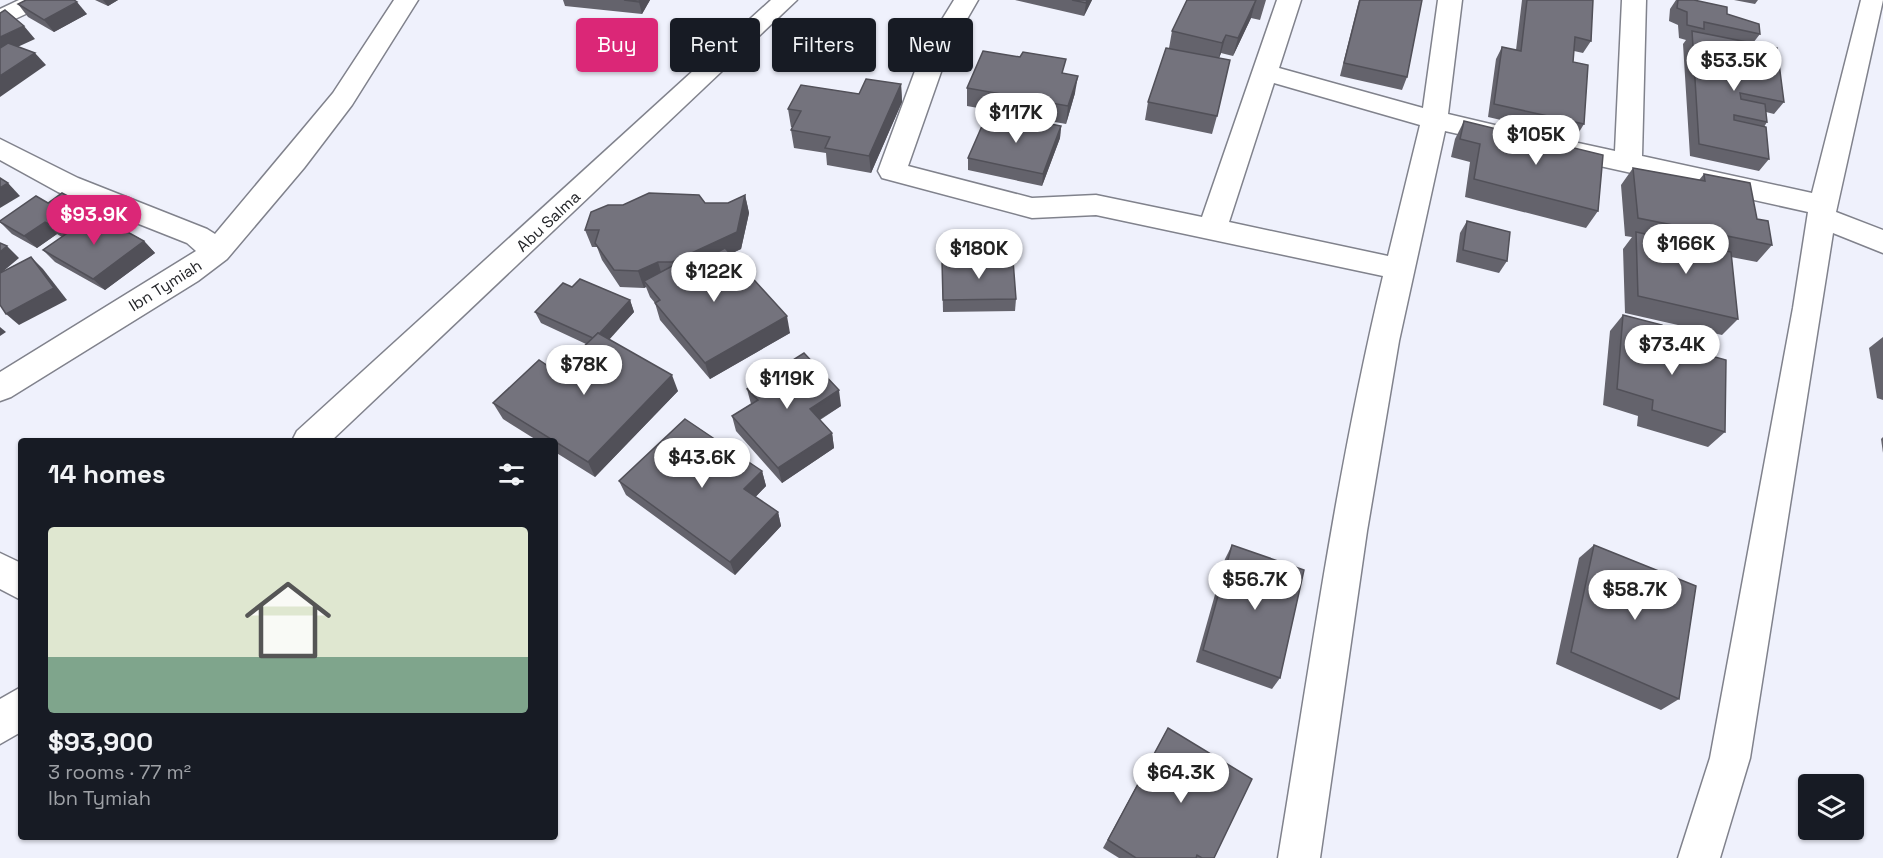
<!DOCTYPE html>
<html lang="en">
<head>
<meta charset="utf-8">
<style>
  body { margin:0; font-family:"Space Grotesk",sans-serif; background:#20242c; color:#f1f3f6; height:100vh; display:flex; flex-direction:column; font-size:22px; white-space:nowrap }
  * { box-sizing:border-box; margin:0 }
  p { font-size:20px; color:#9ea1a6 }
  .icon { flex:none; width:33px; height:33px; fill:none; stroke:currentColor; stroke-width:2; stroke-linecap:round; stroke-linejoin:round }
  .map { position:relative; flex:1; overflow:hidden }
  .side { position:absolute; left:18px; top:438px; width:540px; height:402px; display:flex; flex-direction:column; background:#171b24; border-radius:6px; box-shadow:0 2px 4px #0004 }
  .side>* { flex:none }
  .banner { position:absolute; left:576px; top:18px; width:570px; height:54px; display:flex; gap:12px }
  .fabs { position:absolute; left:1798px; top:774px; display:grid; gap:12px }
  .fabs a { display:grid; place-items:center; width:66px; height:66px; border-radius:6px; background:#171b24; box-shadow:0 2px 4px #0004; font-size:30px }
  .price { position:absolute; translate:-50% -51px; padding:0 14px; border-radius:21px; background:#fff; color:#222; font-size:20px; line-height:39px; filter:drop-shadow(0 2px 3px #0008) }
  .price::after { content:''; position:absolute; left:50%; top:36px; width:18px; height:14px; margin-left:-9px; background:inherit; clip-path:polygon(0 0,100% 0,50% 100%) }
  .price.current { background:#db2777; color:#fff }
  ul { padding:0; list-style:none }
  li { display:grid; align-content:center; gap:12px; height:318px; padding:0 30px }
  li+li { border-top:2px solid #363941 }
  li span { display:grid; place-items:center; height:186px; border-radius:6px; color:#555 }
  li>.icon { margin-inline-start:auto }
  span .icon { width:108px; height:108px; fill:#fffc; stroke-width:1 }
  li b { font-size:26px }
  h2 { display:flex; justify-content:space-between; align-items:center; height:72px; padding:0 30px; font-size:26px }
  .pill { padding:0 21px; border-radius:6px; background:#171b24; box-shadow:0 2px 4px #0004; font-size:21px; line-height:54px }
  .pill.current { background:#db2777; color:#fff }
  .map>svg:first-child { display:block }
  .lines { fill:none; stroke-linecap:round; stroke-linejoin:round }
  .minor-casing { stroke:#80828c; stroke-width:3 }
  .minor { fill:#fff; fill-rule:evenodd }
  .wall { fill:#64636c }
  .shaded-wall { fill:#515058 }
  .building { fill:#74737d; stroke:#515058; stroke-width:1.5 }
  .labels { text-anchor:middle; stroke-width:4.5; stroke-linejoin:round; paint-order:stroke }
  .street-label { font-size:16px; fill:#232428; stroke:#fff }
</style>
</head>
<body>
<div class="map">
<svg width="1883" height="858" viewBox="0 0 1883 858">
  <rect width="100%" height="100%" fill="#eff1fc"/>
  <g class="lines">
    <g class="minor-casing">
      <g id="minor">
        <polygon points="19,0 49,0 45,5 0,26 0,9"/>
        <polygon points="394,0 418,0 352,105 304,168 227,259 198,281 11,397 0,401 0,372 196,251 187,243 58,192 0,160 0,139 78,178 207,229 215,234 333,93"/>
        <polygon points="771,0 797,0 331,441 292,441 297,431"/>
        <path d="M 954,0 L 978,0 L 948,52 L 908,166 L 1032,198 L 1096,195 L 1202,217 L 1277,0 L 1301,0 L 1279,68 L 1423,108 L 1438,0 L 1462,0 L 1448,114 L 1516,130 L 1520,136 L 1516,142 L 1507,145 L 1445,131 L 1399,341 L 1367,531 L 1320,858 L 1278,858 C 1310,664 1337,468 1383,276 L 1096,215 L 1032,218 L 882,178 L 878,171 L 922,52 ZM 1274,83 L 1420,125 L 1388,256 L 1229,222 Z"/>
        <polygon points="1622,0 1646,0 1642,156 1812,193 1861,0 1883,0 1836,212 1883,230 1883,253 1833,233 1750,758 1720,858 1678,858 1710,758 1793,308 1808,212 1550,155 1546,148 1550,141 1560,139 1615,151"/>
        <polygon points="0,553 21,563 21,600 0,589"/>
        <polygon points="21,687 21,732 0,744 0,699"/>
      </g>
    </g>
    <use href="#minor" class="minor"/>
  </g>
  <g class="wall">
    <polygon points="95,0 118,0 108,6"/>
    <polygon points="563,0 650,0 642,14 565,6"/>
    <polygon points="1015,0 1092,0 1084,16"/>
    <polygon points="1187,0 1266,0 1260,20 1251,18 1233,56 1221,53 1219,58 1217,116 1212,134 1145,120 1148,102 1169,48 1172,31"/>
    <polygon points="1359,0 1422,0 1407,77 1402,90 1340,76"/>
    <polygon points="1522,0 1593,0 1591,41 1583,53 1574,51 1573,62 1584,124 1576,137 1488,117 1496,59 1502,47 1516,50"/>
    <polygon points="1676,0 1694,0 1727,14 1760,34 1753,43 1784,102 1774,114 1766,112 1767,122 1764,127 1769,159 1759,171 1690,156 1683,44 1686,40 1679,38 1678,25 1669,21 1670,9"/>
    <polygon points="1734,0 1758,0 1755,4"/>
    <polygon points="18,4 87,14 54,32 28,17"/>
    <polygon points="1064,73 1075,93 1066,124 967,106 967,88"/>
    <polygon points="901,84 902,102 871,173 827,165 826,153 794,148 791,130 793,127 791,127 788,109"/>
    <polygon points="1464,121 1598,211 1586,228 1465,197 1470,162 1451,157 1455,139"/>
    <polygon points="1013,125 1061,126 1060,138 1042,186 968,170 968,158"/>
    <polygon points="1633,168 1699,180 1704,174 1757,219 1772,245 1757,262 1731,257 1738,319 1722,335 1625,313 1623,249 1632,237 1625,236 1621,185"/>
    <polygon points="745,195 749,213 741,249 730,254 790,333 710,379 660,320 655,303 650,297 646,287 644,288 620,287 602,260 597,247 592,247 585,230 623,205 705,203 728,203"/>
    <polygon points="48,203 89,207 96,214 144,241 155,253 105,290 55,262 43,250 62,237 57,234 37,248 12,234 0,222"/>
    <polygon points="1467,221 1507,261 1499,273 1456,262 1460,233"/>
    <polygon points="942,261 1016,299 1015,311 943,312"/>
    <polygon points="572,287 630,300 634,312 609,339 678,391 595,477 555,452 555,441 538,441 503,419 493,403 557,372 586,344 541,323 535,312"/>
    <polygon points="1623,315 1661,342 1725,432 1708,447 1637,426 1638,416 1603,405 1610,331"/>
    <polygon points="1883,337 1883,400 1877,398 1869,348"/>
    <polygon points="747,389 841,406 820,420 832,433 834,448 782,483 736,431 732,416 751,404"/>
    <polygon points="1883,437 1883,453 1881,439"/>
    <polygon points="762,471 766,486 755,497 778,512 781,526 735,575 626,495 619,481"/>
    <polygon points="1232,545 1280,678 1272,689 1196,662 1225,559"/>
    <polygon points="1594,545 1679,699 1661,710 1556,664 1579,558"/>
    <polygon points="1168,728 1214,858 1119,858 1103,848"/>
  </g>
  <g class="shaded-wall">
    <polygon points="103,0 118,0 108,6"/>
    <polygon points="640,0 650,0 642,14 639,2"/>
    <polygon points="1087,0 1092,0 1084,16 1086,3"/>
    <polygon points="1256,0 1251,18 1233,56 1238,38"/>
    <polygon points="77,2 87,14 54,32 44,20"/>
    <polygon points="24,26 35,39 0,55 0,37"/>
    <polygon points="1226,35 1221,53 1218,61 1222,43"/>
    <polygon points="35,53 46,65 0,97 0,76"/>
    <polygon points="1078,76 1075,93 1066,124 1068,106"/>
    <polygon points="901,84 902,102 871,173 869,156"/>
    <polygon points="1061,126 1060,138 1042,186 1043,174"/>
    <polygon points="8,183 20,196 0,208 0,188"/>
    <polygon points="745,195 749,213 741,249 677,279 672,262"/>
    <polygon points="89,207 101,219 70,241 58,229"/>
    <polygon points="45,222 57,234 37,248 24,236"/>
    <polygon points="144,241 155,253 105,290 93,279"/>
    <polygon points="7,246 19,258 0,274 0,252"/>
    <polygon points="31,257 43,269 67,300 19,325 6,314"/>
    <polygon points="658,262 663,279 644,281 646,287 644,288 638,271"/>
    <polygon points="630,300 634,312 600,350 595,339"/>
    <polygon points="787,316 790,333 710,379 705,363"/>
    <polygon points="0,327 6,332 0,336"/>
    <polygon points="672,375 678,391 595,477 588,462"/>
    <polygon points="839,390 841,406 812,424 810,409"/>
    <polygon points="832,433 834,448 782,483 778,468"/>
    <polygon points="762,471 766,486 749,504 744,489"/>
    <polygon points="778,512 781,526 735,575 730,562"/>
  </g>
  <g class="building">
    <polygon points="26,0 74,0 77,2 44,20 18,4"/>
    <polygon points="624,0 640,0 639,2"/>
    <polygon points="1072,0 1087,0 1086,3"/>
    <polygon points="1187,0 1256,0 1238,38 1226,35 1222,43 1172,31"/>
    <polygon points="1360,0 1422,0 1407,77 1344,63"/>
    <polygon points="1527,0 1593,0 1591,41 1575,37 1573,62 1588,65 1584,124 1494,104 1502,47 1521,51"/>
    <polygon points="1678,0 1694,0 1727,7 1727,14 1759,24 1760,34 1704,22 1704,29 1687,25 1687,12 1677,8"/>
    <polygon points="5,10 24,26 0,37 0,13"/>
    <polygon points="1692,31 1777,48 1784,102 1740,93 1741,99 1765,104 1767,122 1734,115 1734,120 1766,127 1769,159 1699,144"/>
    <polygon points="8,43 35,53 0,76 0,48"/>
    <polygon points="1166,48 1230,60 1217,116 1148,102"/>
    <polygon points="983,51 1020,57 1023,52 1066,59 1062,73 1078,76 1068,106 967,88"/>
    <polygon points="866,79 901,84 869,156 825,148 830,137 791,130 801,111 788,109 801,85 859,94"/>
    <polygon points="1017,117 1061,126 1043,174 968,158 985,119 1013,125"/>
    <polygon points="1464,121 1603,155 1598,211 1474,179 1480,144 1460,139"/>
    <polygon points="1633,168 1705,181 1704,174 1750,183 1757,219 1768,221 1772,245 1638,218"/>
    <polygon points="0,178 8,183 0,188"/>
    <polygon points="62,193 89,207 58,229 45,222 24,236 0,222 0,221 36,196 48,203"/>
    <polygon points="649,193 699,195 705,203 728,203 745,195 737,232 672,262 658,262 638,271 614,270 595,243 599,230 585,230 591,212 608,205 623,205"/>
    <polygon points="95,214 144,241 93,279 43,250"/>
    <polygon points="1467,221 1510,232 1507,261 1463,250"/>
    <polygon points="1636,232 1731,252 1738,319 1638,296"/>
    <polygon points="0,243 7,246 0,252"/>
    <polygon points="725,248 787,316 705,363 655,303 660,300 644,281 693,255 699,262"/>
    <polygon points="31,257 54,288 6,314 0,305 0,273"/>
    <polygon points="1013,260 1016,299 943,300 942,261"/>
    <polygon points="580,279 630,300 599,334 598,333 593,338 535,312 563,283 572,287"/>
    <polygon points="1623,315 1662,325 1661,342 1726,360 1725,432 1652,410 1653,400 1617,389"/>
    <polygon points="598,333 672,375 588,462 493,403 539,360 557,372"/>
    <polygon points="804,353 839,390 810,409 832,433 778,468 732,416 758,400 747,389"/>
    <polygon points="685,419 762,471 744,489 778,512 730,562 619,481"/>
    <polygon points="1232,545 1304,570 1280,678 1203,650"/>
    <polygon points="1594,545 1696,586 1679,699 1571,652"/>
    <polygon points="1168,728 1252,779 1214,858 1202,858 1197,855 1196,858 1136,858 1108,840"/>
  </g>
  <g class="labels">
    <g class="street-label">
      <text transform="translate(548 221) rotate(-43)" y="6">Abu Salma</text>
      <text transform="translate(165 285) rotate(-32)" y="6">Ibn Tymiah</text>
    </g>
  </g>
</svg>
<div class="fabs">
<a><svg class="icon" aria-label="layers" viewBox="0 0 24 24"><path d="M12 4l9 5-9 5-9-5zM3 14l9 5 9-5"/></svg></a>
</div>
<b class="price" style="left:1734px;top:92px">$53.5K</b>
<b class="price" style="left:1016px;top:144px">$117K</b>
<b class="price" style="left:1536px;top:166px">$105K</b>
<b class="price current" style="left:94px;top:246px">$93.9K</b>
<b class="price" style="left:1686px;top:275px">$166K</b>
<b class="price" style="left:979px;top:280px">$180K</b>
<b class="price" style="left:714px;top:303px">$122K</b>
<b class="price" style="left:1672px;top:376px">$73.4K</b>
<b class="price" style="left:584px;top:396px">$78K</b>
<b class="price" style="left:787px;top:410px">$119K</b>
<b class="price" style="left:702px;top:489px">$43.6K</b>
<b class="price" style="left:1255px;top:611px">$56.7K</b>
<b class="price" style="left:1635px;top:621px">$58.7K</b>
<b class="price" style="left:1181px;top:804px">$64.3K</b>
<div class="banner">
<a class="pill current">Buy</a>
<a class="pill">Rent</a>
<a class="pill">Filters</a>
<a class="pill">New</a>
</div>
<section class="side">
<h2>14 homes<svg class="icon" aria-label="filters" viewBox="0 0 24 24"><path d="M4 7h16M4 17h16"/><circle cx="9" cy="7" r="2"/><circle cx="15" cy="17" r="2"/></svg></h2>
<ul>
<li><span style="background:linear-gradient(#dfe7d0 70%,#7fa58c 0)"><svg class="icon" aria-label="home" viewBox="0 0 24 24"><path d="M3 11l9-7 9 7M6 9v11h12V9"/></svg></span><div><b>$93,900</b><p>3 rooms · 77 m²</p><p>Ibn Tymiah</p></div></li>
</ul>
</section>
</div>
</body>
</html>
